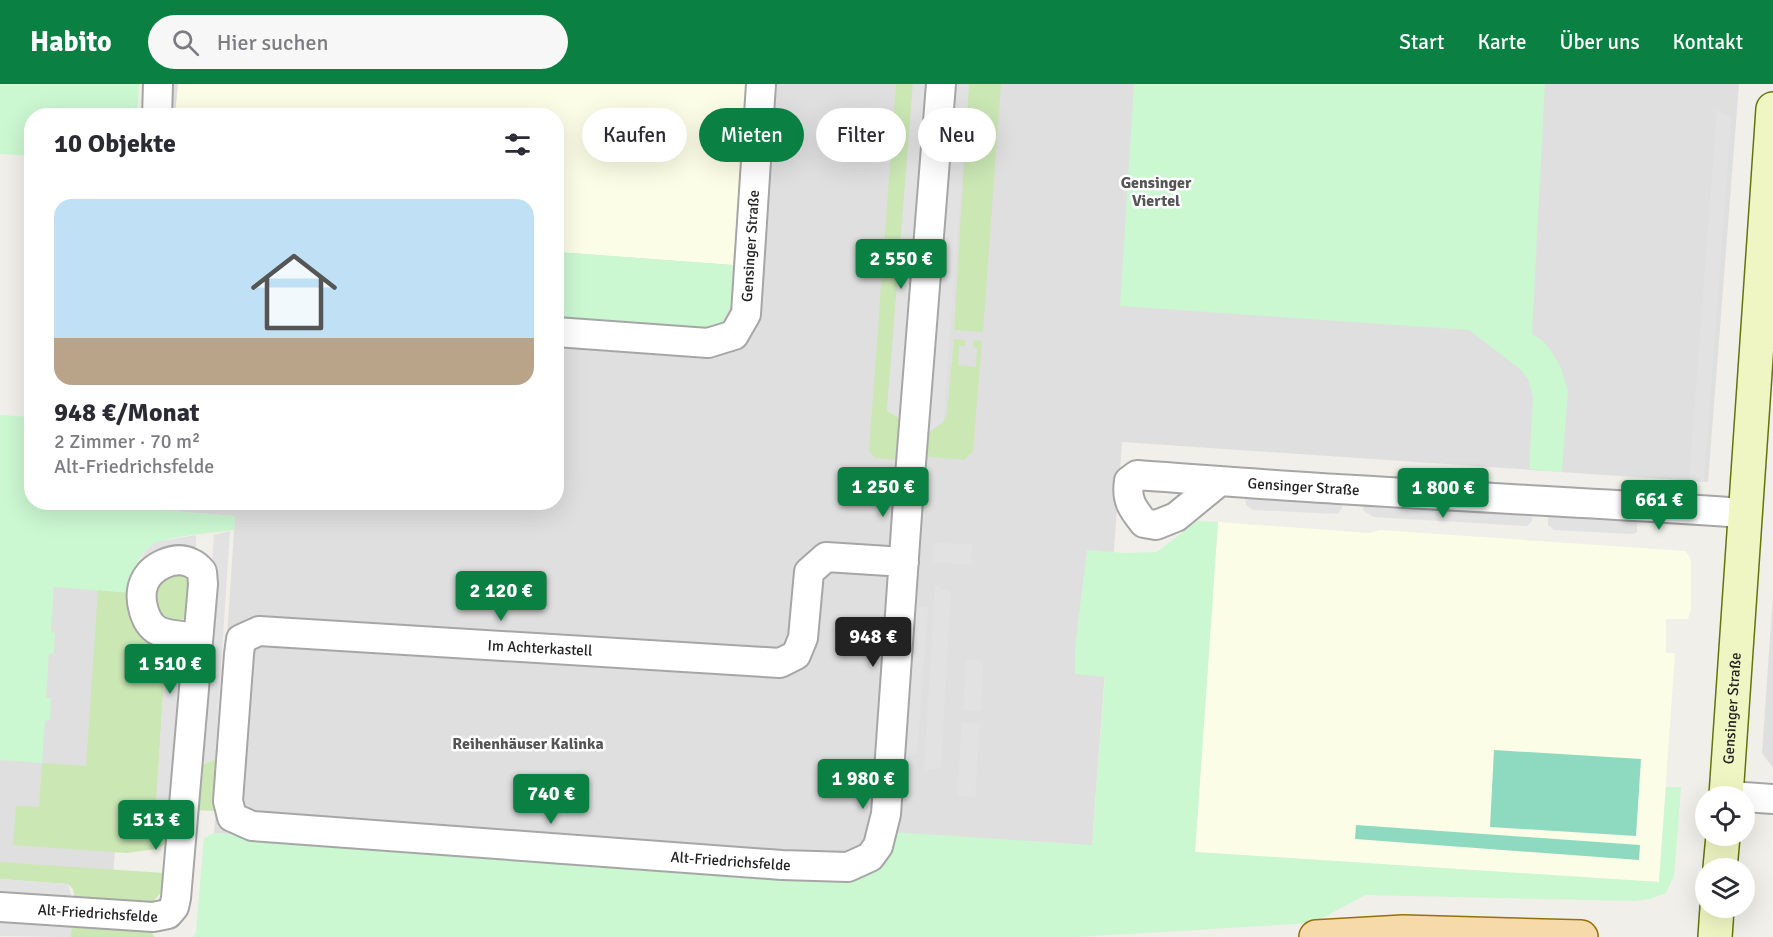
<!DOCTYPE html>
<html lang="de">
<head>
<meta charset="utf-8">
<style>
  body { margin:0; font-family:Signika,sans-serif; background:#f7f7f7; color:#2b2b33; height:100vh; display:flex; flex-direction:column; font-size:22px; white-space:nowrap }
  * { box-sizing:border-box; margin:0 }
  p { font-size:20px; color:#7c7c81 }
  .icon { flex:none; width:33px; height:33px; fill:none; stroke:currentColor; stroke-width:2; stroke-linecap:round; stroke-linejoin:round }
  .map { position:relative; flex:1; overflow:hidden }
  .sheet { position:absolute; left:24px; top:24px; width:540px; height:402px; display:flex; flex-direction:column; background:#fff; border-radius:24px; box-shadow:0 6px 24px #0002 }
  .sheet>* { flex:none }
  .hud { position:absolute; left:582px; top:24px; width:570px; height:54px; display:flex; gap:12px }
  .buttons { position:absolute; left:1695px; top:702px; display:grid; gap:12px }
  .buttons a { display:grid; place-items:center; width:60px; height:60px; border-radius:50%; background:#fff; box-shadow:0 6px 24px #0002; font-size:30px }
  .price { position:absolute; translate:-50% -51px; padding:0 14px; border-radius:6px; background:#0b8043; color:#fff; font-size:20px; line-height:39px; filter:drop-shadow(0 2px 3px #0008) }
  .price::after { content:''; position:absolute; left:50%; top:36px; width:18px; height:14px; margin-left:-9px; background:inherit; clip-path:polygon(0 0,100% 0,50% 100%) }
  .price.current { background:#222; color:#fff }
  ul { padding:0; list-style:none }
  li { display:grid; align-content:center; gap:12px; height:318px; padding:0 30px }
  li span { display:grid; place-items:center; height:186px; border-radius:18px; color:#555 }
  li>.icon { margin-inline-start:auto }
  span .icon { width:108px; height:108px; fill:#fffc; stroke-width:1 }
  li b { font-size:26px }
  h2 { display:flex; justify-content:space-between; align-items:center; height:72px; padding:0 30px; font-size:26px }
  .pill { padding:0 21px; border-radius:27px; background:#fff; box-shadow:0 6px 24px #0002; font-size:21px; line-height:54px }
  .pill.current { background:#0b8043; color:#fff }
  header { display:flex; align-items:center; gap:36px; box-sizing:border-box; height:84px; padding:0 30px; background:#0b8043; color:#fff }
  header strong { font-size:28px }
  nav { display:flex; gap:33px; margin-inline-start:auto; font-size:21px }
  .search { width:420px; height:54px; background:#f7f7f7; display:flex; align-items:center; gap:15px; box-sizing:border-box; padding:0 21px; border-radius:33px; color:#7c7c81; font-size:22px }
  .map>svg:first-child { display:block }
  .residential { fill:#e0dfdf }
  .education { fill:#fcfde6 }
  .grass { fill:#cae7b4 }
  .park { fill:#cbf7d1 }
  .pitch { fill:#8edac1 }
  .parking { fill:#e2e2e2 }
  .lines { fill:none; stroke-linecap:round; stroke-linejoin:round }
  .street-casing { stroke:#a6a6a6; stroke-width:32 }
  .secondary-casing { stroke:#63740d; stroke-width:36 }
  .primary-casing { stroke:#95700b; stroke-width:36 }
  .street { stroke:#fff; stroke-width:28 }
  .secondary { stroke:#f0f6c3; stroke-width:33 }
  .primary { stroke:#f6daaa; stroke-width:33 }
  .labels { text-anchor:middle; stroke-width:5; stroke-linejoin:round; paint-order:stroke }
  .street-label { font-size:15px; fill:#222; stroke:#fff }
  .neighbourhood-label { font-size:16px; font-weight:bold; fill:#555; stroke:#fff }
</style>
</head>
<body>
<header>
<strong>Habito</strong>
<div class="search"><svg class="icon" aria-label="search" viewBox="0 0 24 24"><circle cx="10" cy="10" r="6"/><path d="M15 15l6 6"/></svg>Hier suchen</div>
<nav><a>Start</a><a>Karte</a><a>Über uns</a><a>Kontakt</a></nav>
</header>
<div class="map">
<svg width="1773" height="853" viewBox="0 0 1773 853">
  <rect width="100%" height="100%" fill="#f1efe9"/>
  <g class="residential">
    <polygon points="173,0 1739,0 1708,398 1122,358 1092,761 886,766 845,795 214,749 235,432 146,425 147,418 556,418 556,32 171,31"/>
    <polygon points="139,435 113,793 0,787 0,441"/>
    <polygon points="1773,510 1773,684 1762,669"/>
  </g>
  <g class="education">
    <polygon points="178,0 748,0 733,181 557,168 556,32 175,32"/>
    <polygon points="1218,438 1370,449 1380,446 1686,467 1691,476 1691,524 1688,535 1666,535 1666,569 1675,569 1659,798 1195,768"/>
  </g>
  <g class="grass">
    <polygon points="896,0 913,0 887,326 899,334 902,341 899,376 875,374 869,367"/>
    <polygon points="969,0 1001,0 983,248 954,246"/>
    <polygon points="954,255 965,256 965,262 959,262 958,281 976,283 977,264 973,263 974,256 982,257 973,367 964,376 924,372 926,350 943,339 947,329"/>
    <polygon points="177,490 183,492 189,497 191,530 184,535 168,539 153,523 156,499 165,492"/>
    <polygon points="98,506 132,509 184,564 183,580 165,579 155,743 172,744 168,758 156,765 126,769 13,761 16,722 39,723 42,679 86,682"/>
    <polygon points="219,673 215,727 195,726 198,683"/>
    <polygon points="0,778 164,789 168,800 153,818 142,821 75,817 73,805 68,800 0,795"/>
    <polygon points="72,841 149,846 155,853 70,853"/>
  </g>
  <g class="park">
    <polygon points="0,0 139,0 137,31 32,32 31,72 0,70"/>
    <polygon points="1134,0 1545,0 1532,250 1543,257 1552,268 1561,284 1568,307 1562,388 1529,385 1533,313 1528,295 1520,285 1469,246 1120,222"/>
    <polygon points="557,168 733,181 731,221 723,237 710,246 557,236"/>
    <path d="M 0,331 L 31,333 L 32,418 L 158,419 L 158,426 L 235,432 L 234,446 C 212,449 163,451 147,465 C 136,475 133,495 132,509 L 54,503 L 51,548 L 55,549 L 54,569 L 49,570 L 46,614 L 51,614 L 50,636 L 45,637 L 42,679 L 0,676 Z"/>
    <polygon points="1197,437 1218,438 1195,768 1659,798 1666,703 1681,703 1674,792 1666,809 1650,815 1633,817 1365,811 1313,839 1076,853 193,853 196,849 204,754 214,749 845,795 870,788 884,778 892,748 1092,761 1105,593 1075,590 1075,563 1087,466 1125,469 1157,468"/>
  </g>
  <g class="pitch">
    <polygon points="1494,666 1641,675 1636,752 1490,743"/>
    <polygon points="1356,741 1640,761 1639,776 1355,755"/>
  </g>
  <g class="parking">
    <polygon points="913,0 931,0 902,341 899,334 887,327"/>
    <polygon points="953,0 969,0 943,338 926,350"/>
    <polygon points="1717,25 1721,29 1728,31 1731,37 1704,398 1689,396"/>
    <polygon points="1244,409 1342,415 1342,424 1338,430 1253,426 1246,421"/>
    <polygon points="1364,417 1532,427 1532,437 1527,442 1373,433 1363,426"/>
    <polygon points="1548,429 1637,434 1637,448 1633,450 1554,446 1548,441"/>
    <polygon points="230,447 215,675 198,683 214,451"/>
    <polygon points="196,451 196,463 175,466 149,483 139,478 146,466 156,458"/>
    <polygon points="934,459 972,460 971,480 933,479"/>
    <polygon points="935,501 951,508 941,683 924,687"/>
    <polygon points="911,522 928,523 917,670 900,669"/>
    <polygon points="966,576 978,576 983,580 981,627 963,626"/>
    <polygon points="165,579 183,580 173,720 156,719"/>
    <polygon points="962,638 980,640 975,713 957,712"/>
    <polygon points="0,795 68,800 73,817 0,813"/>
    <polygon points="0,835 72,841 71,853 0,852"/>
  </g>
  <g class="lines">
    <g class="street-casing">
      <g id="street">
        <polyline points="157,32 158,0"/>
        <path id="s1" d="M 556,248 L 708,259 L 734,251 L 746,230 L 761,0"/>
        <path id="s2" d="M 1220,397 L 1176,433 L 1156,441 L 1144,439 C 1132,424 1126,416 1129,397 L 1137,391 C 1209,396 1282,402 1355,406 C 1485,414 1615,420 1745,429"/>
        <path id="s3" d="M 904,478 L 826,473 L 809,488 L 803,554 L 796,571 L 780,579 L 259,547 L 241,555 L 239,570 L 228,717 L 232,733 L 252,742 L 782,781 L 848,783 L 870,773 L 878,762 L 886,730 L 908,416 L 911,379 L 941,0"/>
        <polyline points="1744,713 1773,715"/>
        <path id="s4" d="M 0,823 L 153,833 L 168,830 L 174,823 L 176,814 L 203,500 L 202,488 C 199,484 196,481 191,479 C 175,471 151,482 144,499 C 138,514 144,542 161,548 C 172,552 186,552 198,554"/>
      </g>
    </g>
    <g class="secondary-casing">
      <g id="secondary">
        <path id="s5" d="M 1726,712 L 1773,25"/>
        <polyline points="1720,784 1723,752"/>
        <polyline points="1715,853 1717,824"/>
      </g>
    </g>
    <g class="primary-casing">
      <polyline id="primary" points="1316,853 1403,848 1581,853"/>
    </g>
    <use href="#street" class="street"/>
    <use href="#secondary" class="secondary"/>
    <use href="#primary" class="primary"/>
  </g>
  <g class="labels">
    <g class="street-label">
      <text dy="5" stroke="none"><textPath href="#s1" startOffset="272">Gensinger Straße</textPath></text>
      <text dy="5" stroke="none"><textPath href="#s2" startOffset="314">Gensinger Straße</textPath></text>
      <text transform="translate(540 564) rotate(3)" y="5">Im Achterkastell</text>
      <text dy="5" stroke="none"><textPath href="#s5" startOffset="88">Gensinger Straße</textPath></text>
      <text dy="5" stroke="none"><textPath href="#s3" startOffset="1426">Alt-Friedrichsfelde</textPath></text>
      <text dy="5" stroke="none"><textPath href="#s4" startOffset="98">Alt-Friedrichsfelde</textPath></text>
    </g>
    <g class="neighbourhood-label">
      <text x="1156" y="104">Gensinger<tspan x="1156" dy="18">Viertel</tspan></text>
      <text x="528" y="665">Reihenhäuser Kalinka</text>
    </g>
  </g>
</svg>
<div class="buttons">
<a><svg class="icon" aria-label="locate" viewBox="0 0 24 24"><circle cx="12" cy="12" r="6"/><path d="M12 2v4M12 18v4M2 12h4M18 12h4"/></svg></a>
<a><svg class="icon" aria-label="layers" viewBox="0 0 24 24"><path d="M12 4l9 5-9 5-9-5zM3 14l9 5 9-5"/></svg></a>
</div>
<b class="price" style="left:901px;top:206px">2 550 €</b>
<b class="price" style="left:883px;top:434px">1 250 €</b>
<b class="price" style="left:1443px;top:435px">1 800 €</b>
<b class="price" style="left:1659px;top:447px">661 €</b>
<b class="price" style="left:501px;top:538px">2 120 €</b>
<b class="price current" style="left:873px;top:584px">948 €</b>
<b class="price" style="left:170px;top:611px">1 510 €</b>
<b class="price" style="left:863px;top:726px">1 980 €</b>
<b class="price" style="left:551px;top:741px">740 €</b>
<b class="price" style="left:156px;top:767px">513 €</b>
<div class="hud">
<a class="pill">Kaufen</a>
<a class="pill current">Mieten</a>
<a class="pill">Filter</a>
<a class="pill">Neu</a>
</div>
<section class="sheet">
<h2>10 Objekte<svg class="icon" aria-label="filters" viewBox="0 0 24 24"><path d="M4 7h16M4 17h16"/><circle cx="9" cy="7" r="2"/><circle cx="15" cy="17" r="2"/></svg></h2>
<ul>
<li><span style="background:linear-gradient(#bfe0f5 75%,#b9a48a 0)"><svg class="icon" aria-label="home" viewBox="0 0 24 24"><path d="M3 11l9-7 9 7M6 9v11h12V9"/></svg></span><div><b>948 €/Monat</b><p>2 Zimmer · 70 m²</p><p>Alt-Friedrichsfelde</p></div></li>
</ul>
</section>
</div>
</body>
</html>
